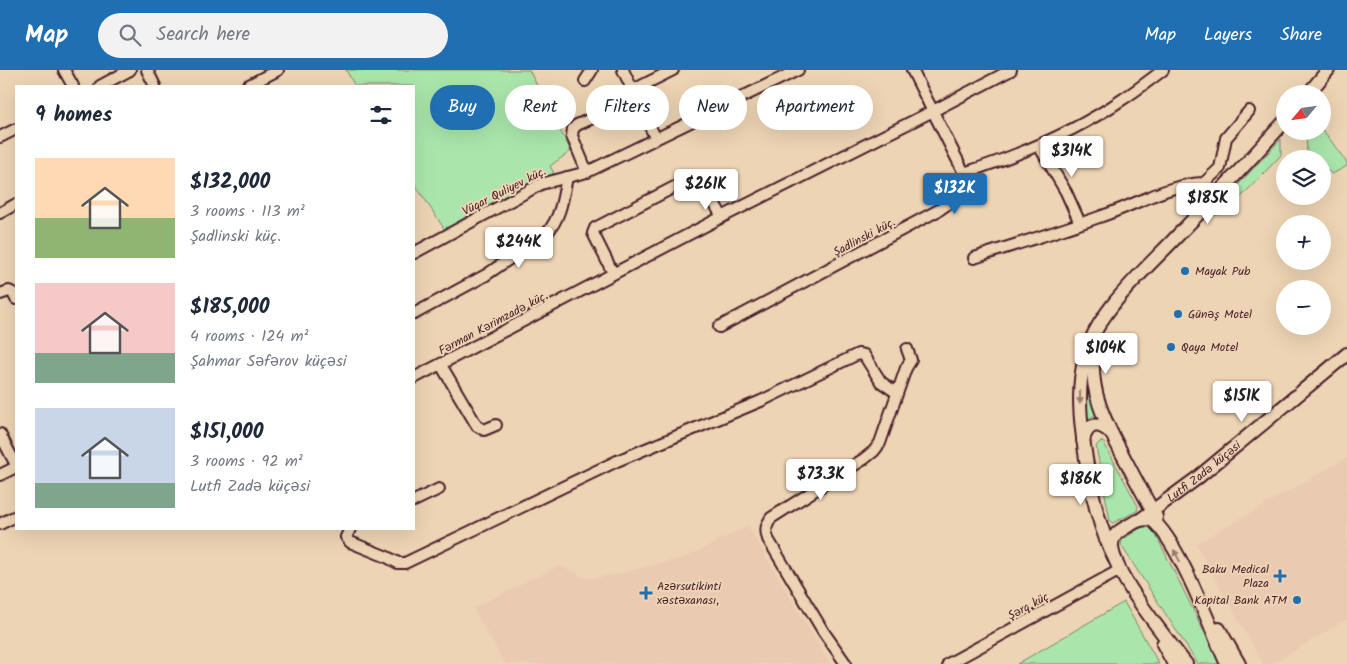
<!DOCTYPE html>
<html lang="en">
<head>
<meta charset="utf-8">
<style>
  body { margin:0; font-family:Kalam,sans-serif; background:#f2f2f3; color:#1f2937; height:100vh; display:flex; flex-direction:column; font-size:19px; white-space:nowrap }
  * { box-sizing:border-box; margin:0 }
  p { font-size:16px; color:#747a83 }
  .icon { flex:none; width:28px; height:28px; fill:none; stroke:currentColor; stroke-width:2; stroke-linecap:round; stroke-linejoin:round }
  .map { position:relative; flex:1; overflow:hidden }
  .details { position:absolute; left:15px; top:15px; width:400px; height:445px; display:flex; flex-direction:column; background:#fff; border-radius:0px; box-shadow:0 5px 20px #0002 }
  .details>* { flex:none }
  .top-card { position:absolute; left:430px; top:15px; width:475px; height:45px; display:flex; gap:10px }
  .needle { width:32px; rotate:241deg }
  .controls { position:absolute; left:1276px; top:15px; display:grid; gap:10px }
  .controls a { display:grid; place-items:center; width:55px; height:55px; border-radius:50%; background:#fff; box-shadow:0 5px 20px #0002; font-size:25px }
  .price { position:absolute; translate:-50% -42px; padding:0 11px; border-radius:5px; background:#fff; color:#222; font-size:16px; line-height:32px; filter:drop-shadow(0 1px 2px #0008) }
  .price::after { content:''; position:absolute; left:50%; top:30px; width:15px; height:11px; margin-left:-8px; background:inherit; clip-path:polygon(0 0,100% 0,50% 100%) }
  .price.selected { background:#1f6fb2; color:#fff }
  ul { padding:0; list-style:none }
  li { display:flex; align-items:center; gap:15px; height:125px; padding:0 20px }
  li span { display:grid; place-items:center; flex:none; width:140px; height:100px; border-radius:0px; color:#555 }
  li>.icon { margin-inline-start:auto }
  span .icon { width:60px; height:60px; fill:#fffc; stroke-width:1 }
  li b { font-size:21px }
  h2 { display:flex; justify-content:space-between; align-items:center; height:60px; padding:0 20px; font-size:21px }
  .tag { padding:0 18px; border-radius:22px; background:#fff; box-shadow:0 5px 20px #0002; font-size:18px; line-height:45px }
  .tag.selected { background:#1f6fb2; color:#fff }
  header { display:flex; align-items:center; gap:30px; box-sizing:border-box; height:70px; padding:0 25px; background:#1f6fb2; color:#fff }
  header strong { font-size:24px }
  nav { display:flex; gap:28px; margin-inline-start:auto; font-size:18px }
  .search { width:350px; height:45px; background:#f2f2f3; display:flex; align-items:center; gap:12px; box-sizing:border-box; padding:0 18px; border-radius:28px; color:#747a83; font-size:19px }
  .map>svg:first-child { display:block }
  .built { fill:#eacab1 }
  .green { fill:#aae6ac; stroke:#7a826c }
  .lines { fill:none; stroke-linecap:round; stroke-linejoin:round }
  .minor-casing { stroke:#4a1f2b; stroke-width:14 }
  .major-casing { stroke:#4a1f2b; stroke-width:16 }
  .minor { stroke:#edd4b4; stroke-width:10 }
  .major { stroke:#edd4b4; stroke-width:12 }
  .oneway { fill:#9c7a70 }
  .poi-dot { fill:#1f6fb2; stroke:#edd4b4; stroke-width:2 }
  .labels { text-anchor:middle; stroke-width:4; stroke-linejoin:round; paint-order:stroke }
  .street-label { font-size:12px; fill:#4a1f2b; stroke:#edd4b4 }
  .poi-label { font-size:12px; fill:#4a1f2b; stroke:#edd4b4; text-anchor:start }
</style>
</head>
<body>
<header>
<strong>Map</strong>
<div class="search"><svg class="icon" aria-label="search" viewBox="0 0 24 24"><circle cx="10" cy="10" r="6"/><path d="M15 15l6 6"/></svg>Search here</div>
<nav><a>Map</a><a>Layers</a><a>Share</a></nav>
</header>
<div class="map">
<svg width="1347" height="594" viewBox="0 0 1347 594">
  <rect width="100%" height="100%" fill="#edd4b4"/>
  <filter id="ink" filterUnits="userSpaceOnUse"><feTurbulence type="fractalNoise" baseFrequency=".02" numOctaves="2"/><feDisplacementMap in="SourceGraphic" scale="10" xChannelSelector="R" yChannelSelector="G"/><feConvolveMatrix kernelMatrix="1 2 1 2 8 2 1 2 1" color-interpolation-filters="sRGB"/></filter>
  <g filter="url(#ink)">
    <g class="built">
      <polygon points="1347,388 1347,549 1272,594 1263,594 1196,474"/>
      <polygon points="748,456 830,594 505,594 473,538 559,496 589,509 619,504 689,486"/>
    </g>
    <g class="green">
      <polygon points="346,0 529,0 571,81 550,96 554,103 445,160 414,113 414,16 355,16"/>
      <polygon points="1323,60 1347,93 1347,96 1332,104 1323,97 1322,89 1313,89 1307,84 1306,61 1322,61"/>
      <polygon points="1281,69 1281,85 1226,143 1209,146"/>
      <polygon points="1087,308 1088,320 1098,348 1093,346 1087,350 1085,338"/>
      <polygon points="1101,371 1104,373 1138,436 1137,441 1113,453 1110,451 1096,376"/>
      <polygon points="1145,455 1152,457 1220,594 1198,594 1121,475 1122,470"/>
      <polygon points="1124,532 1159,594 1017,594"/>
    </g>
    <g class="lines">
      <g class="minor-casing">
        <g id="minor">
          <polyline points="64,0 73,16"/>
          <polyline points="147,0 155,16"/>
          <polyline points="623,0 655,67"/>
          <polyline points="912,0 964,103"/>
          <polyline points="585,11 592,0"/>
          <polyline points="100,16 130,0"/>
          <polyline points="247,16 278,0"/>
          <polyline points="633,20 673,0"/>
          <polyline points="0,67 16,59"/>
          <polyline points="1039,76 1066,122 1080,153"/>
          <polyline points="587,102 572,66 573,59 577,55 637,28"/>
          <polyline points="0,143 16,134"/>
          <polyline points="414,183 541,114 587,102 798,0"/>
          <path d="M 974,188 C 1016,174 1060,161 1102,146 C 1136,135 1168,114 1204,113 L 1220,98 L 1226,68 L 1249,41"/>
          <polyline points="613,203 593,163 595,158 692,108 697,107 702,110 722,147"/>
          <polyline points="0,224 9,221 13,223 16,229"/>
          <path d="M 414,244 L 486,205 L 547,163 C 561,147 563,127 567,107"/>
          <path d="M 719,257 L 939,140 C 954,131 962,120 964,103 C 1020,85 1075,62 1123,29 C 1137,20 1150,10 1163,0"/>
          <polyline points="441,295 477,356 484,360 496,355"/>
          <polyline points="414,308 722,147 933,41 1011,0"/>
          <polyline points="0,364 16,395"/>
          <polyline points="0,405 16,397"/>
          <polyline points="414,431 439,419"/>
          <polyline points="0,454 16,446"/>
          <polyline points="350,459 346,467 350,472 387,487 398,493 405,493 617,391 761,331 858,284 864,285 881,312 897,323"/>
          <path d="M 846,594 L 823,561 L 768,469 C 765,460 766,456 771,448 L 864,389 L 874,381 L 880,373 L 906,298 L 911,290 L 907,279"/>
          <polyline points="948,594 1120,500"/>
        </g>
      </g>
      <g class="major-casing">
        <g id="major">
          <polyline points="1308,24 1328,0"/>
          <path d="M 1095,276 C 1086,319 1107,356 1127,393 C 1136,411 1146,429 1156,447"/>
          <path d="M 1083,370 C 1088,352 1099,352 1111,363"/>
          <path id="s1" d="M 1140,450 L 1196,409 L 1347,284"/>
          <path d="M 1116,491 C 1099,459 1092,425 1086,389 C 1081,356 1076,321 1085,287 C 1097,239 1148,198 1181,162 C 1216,126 1251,89 1285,51"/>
          <polyline points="1219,559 1239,594"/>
          <polyline points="1163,574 1174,594"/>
          <path d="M 1186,594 C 1167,569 1114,505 1112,477 C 1111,468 1116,463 1123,459 C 1133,453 1141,447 1152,450 C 1179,471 1211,560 1227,594"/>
        </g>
      </g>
      <use href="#minor" class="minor"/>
      <use href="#major" class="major"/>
    </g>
    <defs><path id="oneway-solid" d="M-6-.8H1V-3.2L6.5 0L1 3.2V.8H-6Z" transform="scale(1.25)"/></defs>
    <g class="oneway">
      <use href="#oneway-solid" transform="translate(1080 327) rotate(91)"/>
      <use href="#oneway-solid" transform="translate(1177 486) rotate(-118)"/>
    </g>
  </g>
  <g class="poi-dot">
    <circle cx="1185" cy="201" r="5"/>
    <circle cx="1178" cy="244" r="5"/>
    <circle cx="1171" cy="277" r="5"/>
    <path d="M1277.5 498.5h5v5h5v5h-5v5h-5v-5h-5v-5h5z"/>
    <path d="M643.5 515.5h5v5h5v5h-5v5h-5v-5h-5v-5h5z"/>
    <circle cx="1297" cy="530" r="5"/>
  </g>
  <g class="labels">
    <g class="street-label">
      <text transform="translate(504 121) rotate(-27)" y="4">Vüqar Quliyev küç.</text>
      <text transform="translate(864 167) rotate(-28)" y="4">Şadlinski küç.</text>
      <text transform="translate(493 253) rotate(-28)" y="4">Fərman Kərimzadə küç.</text>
      <text dy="4" stroke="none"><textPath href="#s1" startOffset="80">Lutfi Zadə küçəsi</textPath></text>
      <text transform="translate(1028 536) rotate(-28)" y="4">Şərq küç</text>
    </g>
    <g class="poi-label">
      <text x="1195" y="205">Mayak Pub</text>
      <text x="1188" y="248">Günəş Motel</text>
      <text x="1181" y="281">Qaya Motel</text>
      <text x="1269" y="503" text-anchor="end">Baku Medical<tspan x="1269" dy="14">Plaza</tspan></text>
      <text x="657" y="520">Azərsutikinti<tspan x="657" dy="14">xəstəxanası,</tspan></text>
      <text x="1287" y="534" text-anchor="end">Kapital Bank ATM</text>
    </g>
  </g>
</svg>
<div class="controls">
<a><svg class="needle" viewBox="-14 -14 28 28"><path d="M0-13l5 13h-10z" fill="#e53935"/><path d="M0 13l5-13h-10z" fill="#747a83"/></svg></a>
<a><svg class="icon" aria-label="layers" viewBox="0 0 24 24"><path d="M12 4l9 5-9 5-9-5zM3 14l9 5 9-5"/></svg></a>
<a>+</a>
<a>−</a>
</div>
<b class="price" style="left:1072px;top:108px">$314K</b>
<b class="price" style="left:706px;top:141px">$261K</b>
<b class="price selected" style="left:955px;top:145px">$132K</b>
<b class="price" style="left:1208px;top:155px">$185K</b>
<b class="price" style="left:519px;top:199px">$244K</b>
<b class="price" style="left:1106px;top:305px">$104K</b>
<b class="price" style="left:1242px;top:353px">$151K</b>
<b class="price" style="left:821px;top:431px">$73.3K</b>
<b class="price" style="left:1081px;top:436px">$186K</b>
<div class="top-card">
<a class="tag selected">Buy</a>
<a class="tag">Rent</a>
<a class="tag">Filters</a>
<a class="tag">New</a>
<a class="tag">Apartment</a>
</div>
<section class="details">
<h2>9 homes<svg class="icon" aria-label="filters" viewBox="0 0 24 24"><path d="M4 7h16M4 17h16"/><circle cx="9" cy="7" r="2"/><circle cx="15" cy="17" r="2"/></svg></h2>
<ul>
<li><span style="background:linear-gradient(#ffd9b3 60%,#8fb573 0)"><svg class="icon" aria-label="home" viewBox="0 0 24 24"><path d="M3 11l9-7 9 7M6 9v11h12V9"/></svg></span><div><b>$132,000</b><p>3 rooms · 113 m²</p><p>Şadlinski küç.</p></div></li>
<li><span style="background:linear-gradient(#f6c9c9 70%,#7fa58c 0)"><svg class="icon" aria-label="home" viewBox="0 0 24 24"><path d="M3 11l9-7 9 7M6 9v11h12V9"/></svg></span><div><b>$185,000</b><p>4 rooms · 124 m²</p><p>Şahmar Səfərov küçəsi</p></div></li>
<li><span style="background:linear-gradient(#c9d6e8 75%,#7fa58c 0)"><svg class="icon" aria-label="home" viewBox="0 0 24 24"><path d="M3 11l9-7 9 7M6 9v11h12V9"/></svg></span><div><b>$151,000</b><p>3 rooms · 92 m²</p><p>Lutfi Zadə küçəsi</p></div></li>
</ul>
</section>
</div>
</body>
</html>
